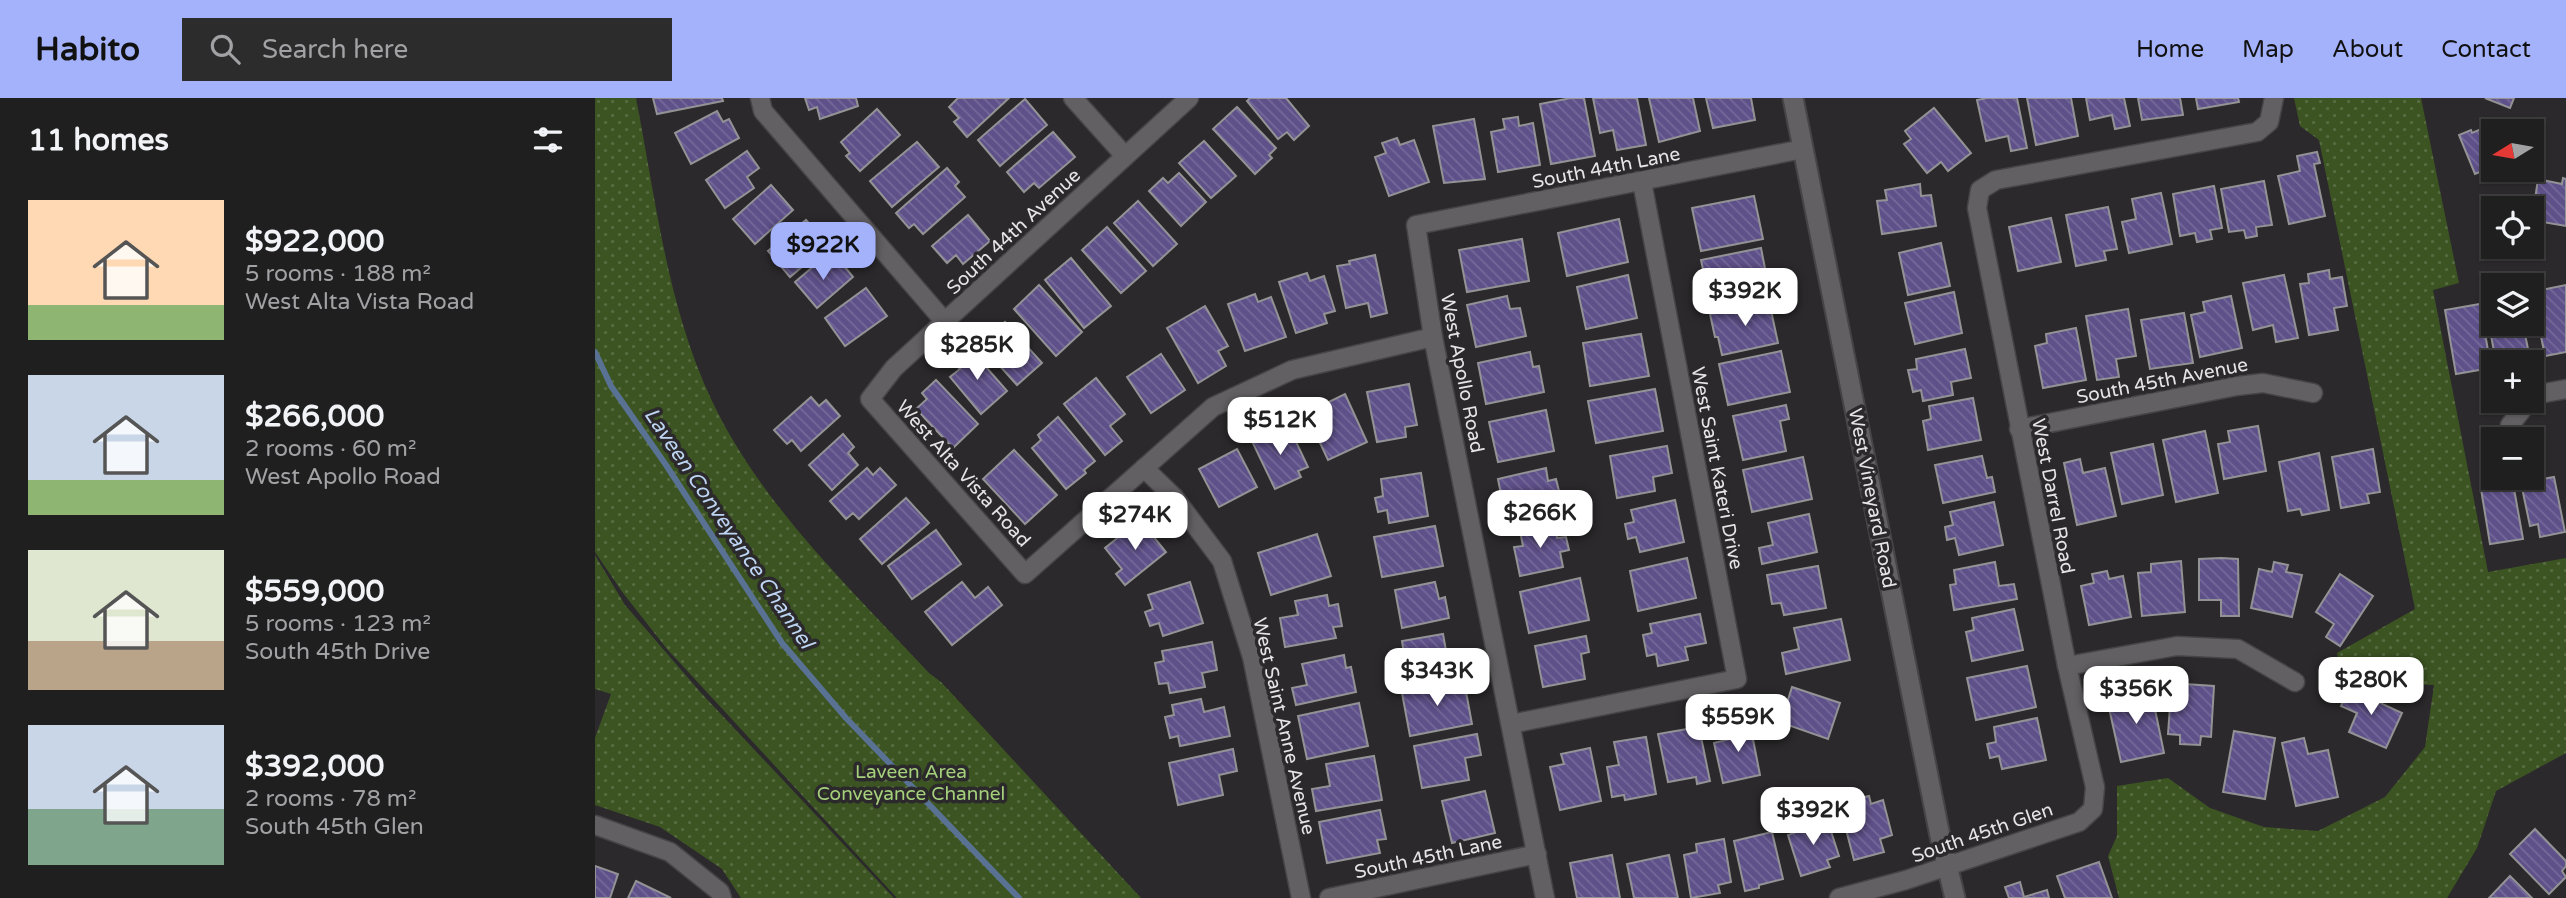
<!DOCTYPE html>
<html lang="en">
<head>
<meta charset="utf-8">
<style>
  body { margin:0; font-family:"Varela Round",sans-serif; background:#2d2c2d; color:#f1f3f6; height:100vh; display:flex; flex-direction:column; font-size:26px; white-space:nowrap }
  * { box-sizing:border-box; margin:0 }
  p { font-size:23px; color:#a2a2a5 }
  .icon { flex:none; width:38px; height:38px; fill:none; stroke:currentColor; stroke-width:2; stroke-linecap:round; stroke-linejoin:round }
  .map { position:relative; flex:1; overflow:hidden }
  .sheet { display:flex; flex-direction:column; background:#201f20; width:595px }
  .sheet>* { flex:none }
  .needle { width:46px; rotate:259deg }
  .buttons { position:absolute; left:1886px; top:21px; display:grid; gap:14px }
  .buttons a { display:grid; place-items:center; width:63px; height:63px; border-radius:0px; background:#201f20; box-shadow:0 2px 5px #0004,0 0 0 2px #3d3d3e; font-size:35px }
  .price { position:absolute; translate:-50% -60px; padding:0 16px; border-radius:14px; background:#fff; color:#222; font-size:23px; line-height:46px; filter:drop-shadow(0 2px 4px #0008) }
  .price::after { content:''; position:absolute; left:50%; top:42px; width:21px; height:16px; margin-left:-10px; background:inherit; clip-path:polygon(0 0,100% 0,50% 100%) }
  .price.current { background:#a4b2fc; color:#111 }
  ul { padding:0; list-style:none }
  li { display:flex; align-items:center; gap:21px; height:175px; padding:0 28px }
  li span { display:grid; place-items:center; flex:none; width:196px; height:140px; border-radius:0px; color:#555 }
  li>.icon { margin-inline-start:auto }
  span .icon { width:84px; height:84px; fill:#fffc; stroke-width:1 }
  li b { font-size:30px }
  h2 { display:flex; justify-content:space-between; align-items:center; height:84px; padding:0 28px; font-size:30px }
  header { display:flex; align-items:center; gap:42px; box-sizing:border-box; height:98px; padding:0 35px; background:#a4b2fc; color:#111 }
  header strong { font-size:33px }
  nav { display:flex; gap:38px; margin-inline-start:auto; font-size:24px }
  .search { width:490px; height:63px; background:#2d2c2d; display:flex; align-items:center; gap:18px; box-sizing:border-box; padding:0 24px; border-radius:0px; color:#a2a2a5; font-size:26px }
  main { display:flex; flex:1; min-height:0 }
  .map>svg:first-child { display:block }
  .grass { fill:url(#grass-dots) }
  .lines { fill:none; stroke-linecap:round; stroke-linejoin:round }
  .stream { stroke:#597293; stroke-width:6 }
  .building { fill:url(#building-back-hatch); stroke:#939396; stroke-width:2 }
  .minor-casing { stroke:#464446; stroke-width:21 }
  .tertiary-casing { stroke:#464446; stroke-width:23 }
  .minor { stroke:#636063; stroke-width:18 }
  .tertiary { stroke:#636063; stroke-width:19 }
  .labels { text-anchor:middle; stroke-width:7; stroke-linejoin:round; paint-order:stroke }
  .street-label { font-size:19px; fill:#e6e5e6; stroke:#2b292b }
  .park-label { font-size:19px; fill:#a5d07b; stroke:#2b292b }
  .water-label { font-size:21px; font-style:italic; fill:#bdd4f2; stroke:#2b292b }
</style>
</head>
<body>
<header>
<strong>Habito</strong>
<div class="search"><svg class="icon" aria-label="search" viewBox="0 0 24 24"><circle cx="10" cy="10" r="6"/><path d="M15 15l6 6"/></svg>Search here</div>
<nav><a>Home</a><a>Map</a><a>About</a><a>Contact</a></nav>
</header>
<main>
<section class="sheet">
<h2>11 homes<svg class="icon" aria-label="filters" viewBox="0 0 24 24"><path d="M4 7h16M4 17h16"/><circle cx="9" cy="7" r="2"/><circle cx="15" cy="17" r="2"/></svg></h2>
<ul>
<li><span style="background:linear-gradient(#ffd9b3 75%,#8fb573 0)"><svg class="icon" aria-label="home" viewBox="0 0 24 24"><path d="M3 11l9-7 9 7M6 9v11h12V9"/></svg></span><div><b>$922,000</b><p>5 rooms · 188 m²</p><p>West Alta Vista Road</p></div></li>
<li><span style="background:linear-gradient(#c9d6e8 75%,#8fb573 0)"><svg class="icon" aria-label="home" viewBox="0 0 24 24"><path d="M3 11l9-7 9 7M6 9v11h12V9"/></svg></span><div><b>$266,000</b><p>2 rooms · 60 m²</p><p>West Apollo Road</p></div></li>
<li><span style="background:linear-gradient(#dfe7d0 65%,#b9a48a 0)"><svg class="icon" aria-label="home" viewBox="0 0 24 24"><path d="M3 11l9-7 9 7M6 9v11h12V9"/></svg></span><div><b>$559,000</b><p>5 rooms · 123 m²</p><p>South 45th Drive</p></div></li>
<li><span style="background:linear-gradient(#c9d6e8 60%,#7fa58c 0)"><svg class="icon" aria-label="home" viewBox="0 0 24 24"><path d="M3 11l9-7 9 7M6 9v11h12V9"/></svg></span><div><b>$392,000</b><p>2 rooms · 78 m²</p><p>South 45th Glen</p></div></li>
</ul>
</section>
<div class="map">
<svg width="1971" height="800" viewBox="0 0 1971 800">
  <defs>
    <pattern id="grass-dots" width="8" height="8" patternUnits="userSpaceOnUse" patternTransform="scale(1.75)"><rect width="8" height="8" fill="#3c5422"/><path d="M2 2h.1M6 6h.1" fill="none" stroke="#586c42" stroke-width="1.8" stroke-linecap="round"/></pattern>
    <pattern id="building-back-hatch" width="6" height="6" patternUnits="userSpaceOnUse" patternTransform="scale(1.75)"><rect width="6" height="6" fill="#5e5089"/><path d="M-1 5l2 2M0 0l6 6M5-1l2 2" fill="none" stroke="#75699a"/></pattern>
  </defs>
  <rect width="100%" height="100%" fill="#2b292b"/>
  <g class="grass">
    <path d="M 0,0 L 41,0 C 61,102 72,208 117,303 C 167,408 256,491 334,575 L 346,584 L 546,800 L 302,800 L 72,551 L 28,495 L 0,454 Z"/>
    <polygon points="1699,0 1826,0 1864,185 1838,192 1893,474 1971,460 1971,655 1901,693 1882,750 1852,800 1524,800 1513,758 1522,738 1522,688 1573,680 1615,710 1669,729 1723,733 1790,699 1830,649 1839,587 1746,585 1742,555 1820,511 1724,42 1705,28"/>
    <polygon points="0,457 30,507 107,596 299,800 146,800 127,771 65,729 0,707 0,640 16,596 0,591"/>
  </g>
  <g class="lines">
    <polyline class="stream" points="0,254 16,288 71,367 187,545 251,620 424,800"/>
  </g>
  <g class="building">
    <polygon points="58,0 127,0 128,3 62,16"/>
    <polygon points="210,0 261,0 263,8 225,21 222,9 214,12"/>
    <polygon points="363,0 414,0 372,39 359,24 364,20 354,9"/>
    <polygon points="655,0 691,0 714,28 699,42 692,34 683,41 652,3"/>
    <polygon points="976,0 989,0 1000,58 956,66 945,6"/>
    <polygon points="998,0 1042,0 1051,47 1022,52 1018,32 1005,35"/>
    <polygon points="1054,0 1098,0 1105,33 1064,44"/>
    <polygon points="1111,0 1156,0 1160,22 1118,30"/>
    <polygon points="1392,0 1422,0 1432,50 1416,53 1413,38 1391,43 1382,2"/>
    <polygon points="1432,0 1476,0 1483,38 1441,47"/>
    <polygon points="1491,0 1529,0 1535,28 1520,31 1517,17 1495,22"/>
    <polygon points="1543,0 1585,0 1588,17 1547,22"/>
    <polygon points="1601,0 1643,0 1644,4 1603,11"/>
    <polygon points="1890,0 1919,0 1915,10"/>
    <polygon points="430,1 452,27 405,68 383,42"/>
    <polygon points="642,9 681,50 674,57 677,60 660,76 618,31"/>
    <polygon points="1339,10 1376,55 1353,73 1346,64 1332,75 1309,46 1316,41 1310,33"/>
    <polygon points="282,11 305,37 265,73 251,58 255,55 246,44"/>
    <polygon points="122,13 128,24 134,21 144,40 96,66 80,35"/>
    <polygon points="923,19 924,28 938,25 945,67 903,74 896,34 910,31 908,21"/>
    <polygon points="879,21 890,81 849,85 838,28"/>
    <polygon points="1903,24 1906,33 1899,33 1899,68 1880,76 1864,37 1876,32 1877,35"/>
    <polygon points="458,34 480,59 444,90 439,85 429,94 412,74"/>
    <polygon points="802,40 805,47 819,42 834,84 794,98 780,59 791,55 787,45"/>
    <polygon points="609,43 641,78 616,100 584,65"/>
    <polygon points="322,44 344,69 297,109 275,83"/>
    <polygon points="152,53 164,70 152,79 159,90 130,110 111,82"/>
    <polygon points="1722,54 1725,65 1719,66 1730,118 1694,126 1683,78 1705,73 1702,58"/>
    <polygon points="352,70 364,84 360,88 370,99 328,136 319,126 314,130 301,115"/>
    <polygon points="584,75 611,104 586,128 554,93 568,80 573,85"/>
    <polygon points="1968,80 1971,81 1971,128 1937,122 1943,81 1967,86"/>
    <polygon points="1669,83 1677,127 1661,129 1662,138 1651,140 1649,132 1634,134 1626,91"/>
    <polygon points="1325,86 1326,98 1336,97 1341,128 1287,136 1282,103 1292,102 1290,92"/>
    <polygon points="176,87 198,112 160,146 138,121"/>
    <polygon points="1619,88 1627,130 1615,132 1617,141 1602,144 1600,135 1585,138 1578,96"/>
    <polygon points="1566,95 1577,146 1534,155 1527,124 1541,121 1537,101"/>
    <polygon points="1159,98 1168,141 1106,153 1097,110"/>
    <polygon points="543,103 582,146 558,168 519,125"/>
    <polygon points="1513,109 1522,151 1509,153 1511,162 1481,168 1471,117"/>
    <polygon points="373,117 395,143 368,166 361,157 352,165 337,148"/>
    <polygon points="1456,120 1466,164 1423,173 1414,129"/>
    <polygon points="1024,121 1033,164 972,178 963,135"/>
    <polygon points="211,122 233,147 195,179 173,153"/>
    <polygon points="512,129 551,173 526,195 487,152"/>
    <polygon points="927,141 934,183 872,194 864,152"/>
    <polygon points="1346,145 1355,188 1313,197 1304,155"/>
    <polygon points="1166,150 1174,191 1115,204 1106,162"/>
    <polygon points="780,157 792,215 776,219 773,205 751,210 742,168 755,166 754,163"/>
    <polygon points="476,160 516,208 489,230 450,182"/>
    <polygon points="227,161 235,171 245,163 258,179 222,210 200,184"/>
    <polygon points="1734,172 1735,181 1747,179 1752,208 1739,210 1743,232 1714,237 1705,186 1714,185 1713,176"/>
    <polygon points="712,175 715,183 729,178 740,213 729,216 732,225 701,235 684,184"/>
    <polygon points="1033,177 1042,220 991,231 982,189"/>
    <polygon points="1689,177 1703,240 1681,244 1678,227 1658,232 1648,185"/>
    <polygon points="444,187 487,234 461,258 419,211"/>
    <polygon points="1971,187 1971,254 1950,258 1937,194"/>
    <polygon points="271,190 292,218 250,248 230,220"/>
    <polygon points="1359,194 1367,235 1320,246 1310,205"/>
    <polygon points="660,196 663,204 676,199 691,239 650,253 633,206"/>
    <polygon points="912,198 915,211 925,210 931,238 881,249 872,207"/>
    <polygon points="1636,198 1647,250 1605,259 1596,217 1610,214 1608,204"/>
    <polygon points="1174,203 1183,245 1127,257 1123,239 1120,239 1115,216"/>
    <polygon points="1885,206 1896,270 1861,276 1850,212"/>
    <polygon points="610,208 633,248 623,253 631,268 603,285 572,230"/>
    <polygon points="1533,211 1541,258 1521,261 1524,279 1502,282 1491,218"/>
    <polygon points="1589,215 1598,265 1555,271 1546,222"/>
    <polygon points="1899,215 1899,226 1928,226 1935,261 1901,264 1892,216"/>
    <polygon points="410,224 447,265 422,287 385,246"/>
    <polygon points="1481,230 1491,282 1448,290 1440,248 1452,245 1451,236"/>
    <polygon points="1046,236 1054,278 995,288 988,245"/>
    <polygon points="1370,251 1376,280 1356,284 1358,297 1328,303 1326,292 1318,294 1313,272 1322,271 1321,261"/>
    <polygon points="376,252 412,293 386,316 355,279 365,271 360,266"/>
    <polygon points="1186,253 1195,294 1133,307 1124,266"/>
    <polygon points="935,254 938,269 944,268 949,294 891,306 883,265"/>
    <polygon points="566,256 590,292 556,315 532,279"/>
    <polygon points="501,280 530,316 515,328 527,343 510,357 469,306"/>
    <polygon points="341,282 383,326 358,350 321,311 332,301 327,295"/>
    <polygon points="814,286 822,327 810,329 811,339 782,344 772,294"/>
    <polygon points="1060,291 1068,333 1001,345 993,303"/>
    <polygon points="750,296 772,344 733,362 711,315"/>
    <polygon points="216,299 224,308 231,302 245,318 206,353 197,342 192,346 179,332"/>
    <polygon points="1378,300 1386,342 1333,352 1328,323 1336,321 1334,308"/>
    <polygon points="1191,307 1194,321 1185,323 1191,353 1148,362 1138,318"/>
    <polygon points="951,312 959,353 903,364 894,324"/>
    <polygon points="463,319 500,363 489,372 491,375 471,391 437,350 446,342 443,337"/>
    <polygon points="1663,328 1671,373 1629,381 1623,346 1635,344 1633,333"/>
    <polygon points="667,331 672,342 695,331 713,369 703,373 706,379 680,391 654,337"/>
    <polygon points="1610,333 1623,395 1581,404 1568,342"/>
    <polygon points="248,336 259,349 253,355 263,367 237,392 214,367"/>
    <polygon points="1558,346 1568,397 1527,406 1516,355"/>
    <polygon points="1072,348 1077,375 1058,379 1060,393 1022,400 1015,358"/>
    <polygon points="642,351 662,389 624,409 604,371"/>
    <polygon points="1778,351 1785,394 1772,396 1774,405 1746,410 1737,359"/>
    <polygon points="419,352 462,397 430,426 388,381"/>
    <polygon points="1724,355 1734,412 1707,417 1705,411 1693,413 1684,364"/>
    <polygon points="1387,358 1392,380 1397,379 1400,394 1348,405 1340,367"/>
    <polygon points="1208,359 1217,401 1157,414 1148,372"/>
    <polygon points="1485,361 1488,375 1510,370 1521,418 1482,427 1469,365"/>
    <polygon points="272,370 278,377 285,370 301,387 264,421 258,415 251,421 235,403"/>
    <polygon points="951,370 953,383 961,381 968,409 911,422 903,381"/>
    <polygon points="826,375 833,418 794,425 792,412 783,414 780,400 788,398 786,381"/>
    <polygon points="1959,379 1970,434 1945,439 1943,426 1935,428 1926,385"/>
    <polygon points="1918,385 1928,441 1895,446 1886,391"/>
    <polygon points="311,400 334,425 287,466 265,441"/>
    <polygon points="1080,402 1089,444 1045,454 1041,439 1033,441 1030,426 1039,424 1036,412"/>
    <polygon points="1399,404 1408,447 1364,457 1360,440 1352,442 1350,429 1358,427 1355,414"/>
    <polygon points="1214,416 1222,454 1167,466 1164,450 1178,447 1173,425"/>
    <polygon points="545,422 571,454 530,487 521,476 527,471 510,450"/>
    <polygon points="960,426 962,440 971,439 974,452 965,454 968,469 925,478 919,449 928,448 925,433"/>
    <polygon points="840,428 848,468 787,479 779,439"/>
    <polygon points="341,432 366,466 317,501 293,468"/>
    <polygon points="722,436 736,478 676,497 663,455"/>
    <polygon points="1092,460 1101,500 1043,513 1035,473"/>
    <polygon points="1626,460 1643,461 1644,518 1626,518 1626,502 1604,502 1604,461"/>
    <polygon points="1586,463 1590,514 1547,518 1543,475 1556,474 1556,466"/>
    <polygon points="1400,464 1404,488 1419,486 1422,501 1359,512 1355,487 1361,486 1359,472"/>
    <polygon points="1679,464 1693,467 1691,474 1707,477 1697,519 1656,510 1664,471 1677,474"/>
    <polygon points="1223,468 1231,510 1189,517 1186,505 1177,506 1172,477"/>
    <polygon points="1512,473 1514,481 1528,478 1536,519 1494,527 1486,488 1499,485 1497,476"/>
    <polygon points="1745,476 1778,498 1745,548 1731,539 1739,526 1721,514"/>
    <polygon points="985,480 994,522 934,535 925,494"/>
    <polygon points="367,484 380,500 393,489 407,507 357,547 330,514"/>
    <polygon points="595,484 608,525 568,538 564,525 555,528 550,514 558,511 553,497"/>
    <polygon points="840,484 844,501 850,499 854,520 807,530 800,492"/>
    <polygon points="732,497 734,508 743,506 747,528 738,529 741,540 690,549 685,520 703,517 700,503"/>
    <polygon points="1419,511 1428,552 1377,563 1371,534 1379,532 1377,520"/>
    <polygon points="1105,516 1111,545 1090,549 1093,562 1063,568 1061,556 1052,558 1048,537 1057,535 1055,526"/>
    <polygon points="1246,521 1255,562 1191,576 1187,555 1204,551 1199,530"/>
    <polygon points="848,536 852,558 865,556 868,572 807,583 803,557 809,556 807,543"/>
    <polygon points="991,538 994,554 986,556 990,581 948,589 940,548"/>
    <polygon points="617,544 622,572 607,575 610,589 575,595 573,585 564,586 560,565 569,563 567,553"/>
    <polygon points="749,557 751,570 756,569 761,594 701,607 697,590 712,587 707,566"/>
    <polygon points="1432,568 1441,609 1381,622 1372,580"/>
    <polygon points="869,583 877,626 815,638 807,595"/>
    <polygon points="1590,586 1619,588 1616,639 1606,638 1605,647 1585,646 1585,637 1573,636 1575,608 1589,609"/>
    <polygon points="1757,586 1770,593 1768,597 1807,615 1791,650 1754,634 1762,615 1746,608"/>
    <polygon points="1197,589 1245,605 1233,641 1170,619 1175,603 1191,608"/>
    <polygon points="1556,592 1569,655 1526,664 1512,601"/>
    <polygon points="606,601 609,614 629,609 635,638 585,648 583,638 575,640 570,619 579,617 577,607"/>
    <polygon points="764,605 773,648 712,661 703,618"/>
    <polygon points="1442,620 1451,662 1407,671 1404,658 1395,660 1392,646 1401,644 1399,629"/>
    <polygon points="1154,621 1165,677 1128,685 1119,645 1139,640 1136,625"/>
    <polygon points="1104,629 1115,683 1102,686 1101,679 1073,684 1063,636"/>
    <polygon points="1639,633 1680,640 1670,701 1628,694"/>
    <polygon points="882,636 886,657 870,660 874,682 827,690 819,648"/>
    <polygon points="1051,639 1061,696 1030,702 1029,697 1017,699 1012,669 1024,667 1019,644"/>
    <polygon points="1709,640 1713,656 1733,652 1743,699 1701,708 1687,645"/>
    <polygon points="995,650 1006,703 965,712 955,669 969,666 966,656"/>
    <polygon points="638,651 642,673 624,677 628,697 583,707 574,665"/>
    <polygon points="779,658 787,702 721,713 717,691 735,688 731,666"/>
    <polygon points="890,693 900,735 857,745 847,703"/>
    <polygon points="1274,698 1276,706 1288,702 1297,737 1285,741 1289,754 1259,762 1247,716 1255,713 1253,703"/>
    <polygon points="785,712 791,741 782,742 785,755 732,765 724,724"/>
    <polygon points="1219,720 1221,728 1233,724 1244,758 1232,762 1235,769 1206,778 1193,737 1207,732 1204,724"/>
    <polygon points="1940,731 1971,763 1971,768 1967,773 1971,779 1954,796 1915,756"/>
    <polygon points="1177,734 1188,781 1164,787 1164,790 1150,793 1139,743"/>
    <polygon points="1129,741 1136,784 1123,787 1125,795 1096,800 1089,757 1102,754 1101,746"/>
    <polygon points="1017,757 1025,800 982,800 975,765"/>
    <polygon points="1074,757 1083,800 1039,800 1032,766"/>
    <polygon points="1504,764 1517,800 1470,800 1462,778"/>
    <polygon points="0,768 23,776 15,800 0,800"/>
    <polygon points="1915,778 1937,800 1894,800"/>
    <polygon points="41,783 76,800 33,800"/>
    <polygon points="1425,784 1429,799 1452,792 1454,800 1414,800 1410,789"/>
  </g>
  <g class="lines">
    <g class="minor-casing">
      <g id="minor">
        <polyline points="165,0 168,13 350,224"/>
        <polyline points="478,0 530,58"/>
        <polyline points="594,0 299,270 275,301 430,476 618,309 697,272 838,239"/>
        <polyline points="1937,301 1944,296 1971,291"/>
        <polyline points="1915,327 1934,303"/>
        <polyline points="1424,331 1642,288 1668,285 1718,295"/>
        <polyline points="549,370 579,399 627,463 657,559 706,800"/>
        <polyline points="1472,568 1582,548 1643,551 1700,584"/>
        <polyline points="916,626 1142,581 1047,84"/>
        <polyline points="0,727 75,754 125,794 127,800"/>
        <polyline points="734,800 942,756"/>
        <polyline points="950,800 838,239 821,127 1208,51"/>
        <polyline points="1244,800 1311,782 1484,724 1498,711 1500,689 1472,568 1382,110 1385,92 1401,82 1662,34 1674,24 1679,0"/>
      </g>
    </g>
    <g class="tertiary-casing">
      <polyline id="tertiary" points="1198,0 1345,738 1360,800"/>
    </g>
    <use href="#minor" class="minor"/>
    <use href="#tertiary" class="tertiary"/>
  </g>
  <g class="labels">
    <g class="street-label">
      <text transform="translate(1011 69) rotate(-11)" y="7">South 44th Lane</text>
      <text transform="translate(418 133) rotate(-43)" y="7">South 44th Avenue</text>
      <text transform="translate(868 275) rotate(79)" y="7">West Apollo Road</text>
      <text transform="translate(1567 282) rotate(-11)" y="7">South 45th Avenue</text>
      <text transform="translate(1123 370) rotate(79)" y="7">West Saint Kateri Drive</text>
      <text transform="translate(369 375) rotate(48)" y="7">West Alta Vista Road</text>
      <text transform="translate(1459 398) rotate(79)" y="7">West Darrel Road</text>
      <text transform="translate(1278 400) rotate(79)" y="7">West Vineyard Road</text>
      <text transform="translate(690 628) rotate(77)" y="7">West Saint Anne Avenue</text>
      <text transform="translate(1387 734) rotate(-19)" y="7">South 45th Glen</text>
      <text transform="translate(833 758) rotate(-12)" y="7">South 45th Lane</text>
    </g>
    <g class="park-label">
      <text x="316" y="680">Laveen Area<tspan x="316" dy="22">Conveyance Channel</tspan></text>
    </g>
    <g class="water-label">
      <text transform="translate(134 430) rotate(56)" y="7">Laveen Conveyance Channel</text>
    </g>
  </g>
</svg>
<div class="buttons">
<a><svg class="needle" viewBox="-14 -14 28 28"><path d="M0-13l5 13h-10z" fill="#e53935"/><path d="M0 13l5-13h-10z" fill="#a2a2a5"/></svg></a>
<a><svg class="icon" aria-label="locate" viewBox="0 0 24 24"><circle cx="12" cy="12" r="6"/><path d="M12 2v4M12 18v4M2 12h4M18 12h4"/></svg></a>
<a><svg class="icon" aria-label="layers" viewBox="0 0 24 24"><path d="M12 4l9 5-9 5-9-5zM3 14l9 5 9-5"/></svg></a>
<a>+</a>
<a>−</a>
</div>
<b class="price current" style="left:228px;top:184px">$922K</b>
<b class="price" style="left:1150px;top:230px">$392K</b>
<b class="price" style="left:382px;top:284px">$285K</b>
<b class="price" style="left:685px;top:359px">$512K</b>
<b class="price" style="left:945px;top:452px">$266K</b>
<b class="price" style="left:540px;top:454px">$274K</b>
<b class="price" style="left:842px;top:610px">$343K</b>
<b class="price" style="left:1776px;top:619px">$280K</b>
<b class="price" style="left:1541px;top:628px">$356K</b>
<b class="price" style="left:1143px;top:656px">$559K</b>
<b class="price" style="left:1218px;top:749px">$392K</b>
</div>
</main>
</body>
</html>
